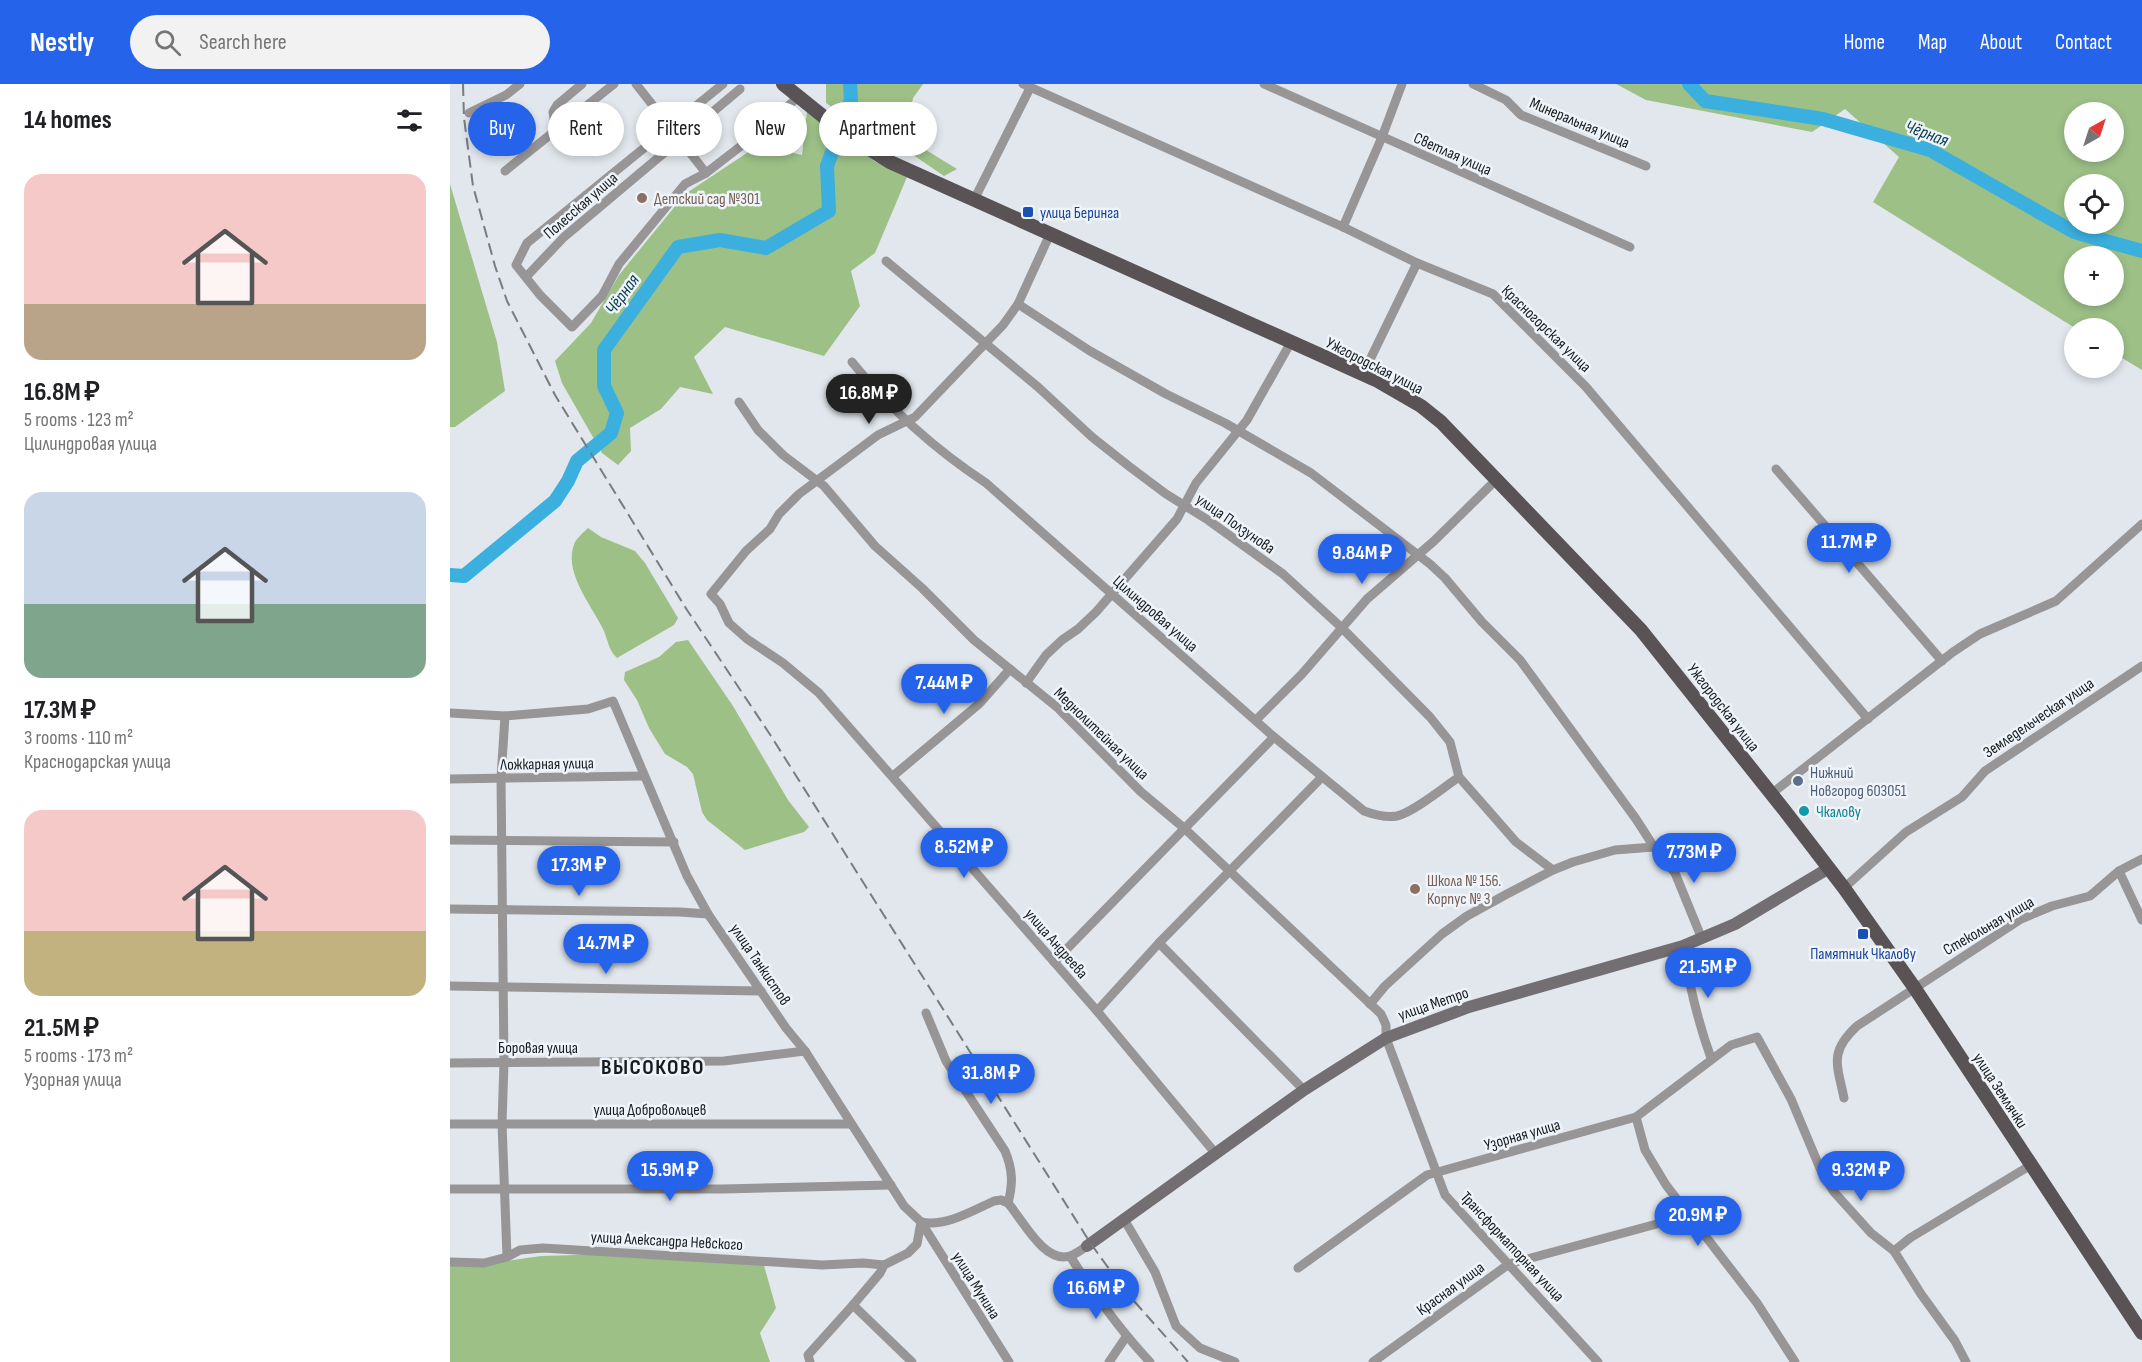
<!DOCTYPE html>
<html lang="en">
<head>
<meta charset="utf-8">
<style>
  body { margin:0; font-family:"Sofia Sans Condensed",sans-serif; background:#f2f2f2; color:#202124; height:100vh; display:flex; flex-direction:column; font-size:22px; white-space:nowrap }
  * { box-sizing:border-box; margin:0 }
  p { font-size:20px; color:#757577 }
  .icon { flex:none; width:33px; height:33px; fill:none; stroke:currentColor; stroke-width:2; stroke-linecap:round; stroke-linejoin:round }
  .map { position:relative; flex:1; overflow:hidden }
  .panel { display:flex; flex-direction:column; background:#fff; width:450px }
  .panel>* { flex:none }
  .top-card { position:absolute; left:18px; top:18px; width:570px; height:54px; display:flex; gap:12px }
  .needle { width:39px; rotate:39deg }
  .tools { position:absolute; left:1614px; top:18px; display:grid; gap:12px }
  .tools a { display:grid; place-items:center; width:60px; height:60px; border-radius:50%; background:#fff; box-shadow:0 3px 9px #0003; font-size:30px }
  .price { position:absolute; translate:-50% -51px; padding:0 14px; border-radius:21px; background:#2563eb; color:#fff; font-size:20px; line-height:39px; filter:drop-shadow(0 2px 3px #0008) }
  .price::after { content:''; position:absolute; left:50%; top:36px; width:18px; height:14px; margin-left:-9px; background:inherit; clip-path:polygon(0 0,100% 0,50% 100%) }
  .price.on { background:#222; color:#fff }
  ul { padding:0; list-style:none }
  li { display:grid; align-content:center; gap:12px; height:318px; padding:0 24px }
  li span { display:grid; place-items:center; height:186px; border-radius:18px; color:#555 }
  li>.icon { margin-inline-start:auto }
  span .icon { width:108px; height:108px; fill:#fffc; stroke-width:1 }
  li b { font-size:26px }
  h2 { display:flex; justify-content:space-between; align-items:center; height:72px; padding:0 24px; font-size:26px }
  .pill { padding:0 21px; border-radius:27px; background:#fff; box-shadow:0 3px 9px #0003; font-size:21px; line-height:54px }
  .pill.on { background:#2563eb; color:#fff }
  header { display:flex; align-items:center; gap:36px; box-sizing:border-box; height:84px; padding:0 30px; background:#2563eb; color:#fff }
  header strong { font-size:28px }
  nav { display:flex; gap:33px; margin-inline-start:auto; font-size:21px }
  .search { width:420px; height:54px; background:#f2f2f2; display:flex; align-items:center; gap:15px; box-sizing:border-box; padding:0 21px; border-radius:33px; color:#757577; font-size:22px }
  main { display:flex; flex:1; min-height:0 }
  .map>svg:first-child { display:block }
  .green { fill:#9dc087; fill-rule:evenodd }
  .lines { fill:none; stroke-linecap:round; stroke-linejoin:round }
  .river { stroke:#3bb0df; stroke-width:14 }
  .street { stroke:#989597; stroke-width:9 }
  .secondary { stroke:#736e71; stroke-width:12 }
  .primary { stroke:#595356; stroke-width:14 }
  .rail { stroke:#787c7f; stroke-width:2; stroke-dasharray:12 6; stroke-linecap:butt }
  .education-dot { fill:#8d6e63; stroke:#eef4fa; stroke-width:2 }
  .transit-dot { fill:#1a4fb4; stroke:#eef4fa; stroke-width:2 }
  .service-dot { fill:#5c6f8a; stroke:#eef4fa; stroke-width:2 }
  .culture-dot { fill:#0f9aa8; stroke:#eef4fa; stroke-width:2 }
  .labels { text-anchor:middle; stroke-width:5; stroke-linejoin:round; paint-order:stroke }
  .street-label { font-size:16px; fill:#191b1d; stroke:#eef4fa }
  .education-label { font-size:16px; fill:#785e54; stroke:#eef4fa; text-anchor:start }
  .transit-label { font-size:16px; fill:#164399; stroke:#eef4fa; text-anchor:start }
  .service-label { font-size:16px; fill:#4e5e75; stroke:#eef4fa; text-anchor:start }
  .culture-label { font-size:16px; fill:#0d838f; stroke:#eef4fa; text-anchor:start }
  .water-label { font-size:18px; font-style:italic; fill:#083b4f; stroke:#eef4fa }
  .district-label { font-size:22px; font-weight:bold; letter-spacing:1.5px; fill:#191b1d; stroke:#eef4fa }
</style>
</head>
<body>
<header>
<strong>Nestly</strong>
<div class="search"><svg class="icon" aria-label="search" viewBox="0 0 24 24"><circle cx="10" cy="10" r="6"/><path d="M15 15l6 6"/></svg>Search here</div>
<nav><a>Home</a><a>Map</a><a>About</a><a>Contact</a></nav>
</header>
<main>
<section class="panel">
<h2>14 homes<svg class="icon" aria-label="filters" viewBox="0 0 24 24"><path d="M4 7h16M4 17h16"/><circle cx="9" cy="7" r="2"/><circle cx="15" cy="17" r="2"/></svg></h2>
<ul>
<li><span style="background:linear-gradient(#f6c9c9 70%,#b9a48a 0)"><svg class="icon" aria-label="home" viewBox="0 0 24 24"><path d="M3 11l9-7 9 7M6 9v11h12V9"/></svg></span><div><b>16.8M ₽</b><p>5 rooms · 123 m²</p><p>Цилиндровая улица</p></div></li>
<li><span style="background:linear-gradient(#c9d6e8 60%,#7fa58c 0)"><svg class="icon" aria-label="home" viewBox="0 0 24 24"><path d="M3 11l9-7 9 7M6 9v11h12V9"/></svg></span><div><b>17.3M ₽</b><p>3 rooms · 110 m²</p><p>Краснодарская улица</p></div></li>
<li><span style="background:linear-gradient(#f6c9c9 65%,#c2b280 0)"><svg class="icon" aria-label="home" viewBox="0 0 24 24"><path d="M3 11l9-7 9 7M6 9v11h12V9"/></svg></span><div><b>21.5M ₽</b><p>5 rooms · 173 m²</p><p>Узорная улица</p></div></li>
</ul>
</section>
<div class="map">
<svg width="1692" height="1278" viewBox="0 0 1692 1278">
  <rect width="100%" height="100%" fill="#e1e7ec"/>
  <g class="green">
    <polygon points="376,0 473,0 463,14 457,44 476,66 507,85 494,92 450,62 420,48 376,19"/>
    <path d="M 1166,0 L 1692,0 L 1692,286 L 1664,269 L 1664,244 L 1625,244 L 1423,118 L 1449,73 L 1395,25 L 1362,48 L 1196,16 ZM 1624,28 L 1664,28 L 1664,68 L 1624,68 ZM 1624,100 L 1664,100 L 1664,140 L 1624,140 ZM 1664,172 L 1664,212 L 1624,212 L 1624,172 Z"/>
    <polygon points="357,27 424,77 457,93 425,169 401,187 410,222 374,272 275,243 244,273 263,310 230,303 211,325 180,344 181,367 168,381 152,369 112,299 105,277 141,239 169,191 235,110 309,61 352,71"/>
    <polygon points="0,100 47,258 55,307 5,343 0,343"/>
    <path d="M 138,444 L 151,453 L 185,467 L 195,479 L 228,534 L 224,541 L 167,574 C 158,566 158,555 153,545 C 141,520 112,487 125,458 C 128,453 134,448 138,444 Z"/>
    <polygon points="238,556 283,622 338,716 359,743 354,748 295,766 257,736 252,728 243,690 237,683 215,670 199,644 187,616 174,596 175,588 209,573 226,558"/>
    <polygon points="197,1169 313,1178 326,1224 310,1249 320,1278 0,1278 0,1182 30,1181 91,1172"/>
  </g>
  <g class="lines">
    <g class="river">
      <polyline points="1239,0 1255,17 1373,35 1480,66 1624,148 1692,167"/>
      <polyline points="0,491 14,492 105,417 118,397 127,377 161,349 167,329 154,302 154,266 228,163 270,156 316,164 379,127 377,82 401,16 400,0"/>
    </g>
    <g class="street">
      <polyline points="186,0 256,89"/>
      <polyline points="273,0 77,159 66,181 90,211 122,243 152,212 169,180 235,100 256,89 309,48 348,13"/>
      <polyline points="573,0 893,143 967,179 1043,210 1136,303 1418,635"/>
      <polyline points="814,0 1180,163"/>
      <polyline points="1023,0 1056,16 1071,31 1196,82"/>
      <polyline points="19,29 56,11 70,0"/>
      <polyline points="106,46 164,0"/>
      <polyline points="55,87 106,46 103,28 107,21 132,0"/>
      <polyline points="524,116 580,4"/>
      <polyline points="893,143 932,53 952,0"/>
      <polyline points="600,150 568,220 553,241 465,333 428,351 349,410 329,430 320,445 296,467 261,510 270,520 279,539 297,555 333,579 369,609 647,927 766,1070"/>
      <polyline points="436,177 588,303 642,353 680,383 716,410 758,436 833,490 892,544 980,633 1000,658 1009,693 1066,758 1103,786"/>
      <polyline points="76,193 114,153 290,5"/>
      <polyline points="568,220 640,267 716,310 775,339 861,389 980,480 995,494 1032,538 1070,576 1186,735 1204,763 1225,789 1252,855"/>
      <path d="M 402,278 C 440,325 486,366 536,399 L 824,653 L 914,727 C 925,731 936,734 947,732 C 964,728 994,703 1009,693"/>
      <polyline points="913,290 967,179"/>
      <polyline points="289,318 308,346 333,371 374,402 425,462 472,504 524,556 608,624 691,708 734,744 931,930 936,941 936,954 995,1111 1148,1278"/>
      <polyline points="1326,385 1492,577"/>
      <polyline points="576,599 596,571 612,556 628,545 646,528 727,435 746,399 797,336 841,258"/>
      <polyline points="0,629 55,632"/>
      <polyline points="806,636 852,590 917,515 984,457 1047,395"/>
      <polyline points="443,692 529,620 560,585"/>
      <polyline points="0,695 194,692"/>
      <polyline points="1321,710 1503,568 1530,550 1606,517 1692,440"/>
      <polyline points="0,756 224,758"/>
      <polyline points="1669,787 1692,836"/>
      <polyline points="1394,804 1456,748 1512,713 1535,687 1692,582"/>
      <polyline points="0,825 230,828 258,830"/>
      <polyline points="709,859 854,1006"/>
      <path d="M 1233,862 C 1239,900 1248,938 1261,974"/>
      <polyline points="604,878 824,653"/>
      <polyline points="0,902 311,907"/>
      <polyline points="920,920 935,902 992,850 1017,832 1057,810 1103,786 1123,778 1165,766 1204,763"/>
      <polyline points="647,927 709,859 872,693"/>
      <path d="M 476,929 L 496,977 L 555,1067 C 563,1086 563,1100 558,1119"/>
      <polyline points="0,979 274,977 355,967"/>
      <path d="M 1394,1014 C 1387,980 1379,968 1407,942 L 1571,835 L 1602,822 L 1640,812 L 1669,787 L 1692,775"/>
      <polyline points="1186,1033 1195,1066 1216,1101 1307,1219 1345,1278"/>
      <polyline points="0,1040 401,1040"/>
      <polyline points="0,1105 273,1105 441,1101"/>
      <polyline points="675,1137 705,1188 726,1242 750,1264 785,1278"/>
      <path d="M 471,1138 C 496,1143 522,1127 544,1117 L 551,1116 L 558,1119 C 572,1135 594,1180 620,1172 C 626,1170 632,1165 637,1162"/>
      <polyline points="1444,1167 1460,1154 1581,1081"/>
      <path d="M 620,1172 C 644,1210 669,1245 700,1278"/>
      <polyline points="57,1173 52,1039 54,979 51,694 55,632 138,625 163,617 237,792 258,830 336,944 355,967 454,1122 471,1138 559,1278"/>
      <polyline points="0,1178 34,1179 57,1173 70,1166 93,1164 372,1181 413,1179 434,1181"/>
      <polyline points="848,1184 977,1091 1186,1033 1281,961 1307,953 1341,1015 1372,1089 1384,1108 1421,1149 1444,1167 1471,1210 1505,1257 1516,1278"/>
      <polyline points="403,1221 462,1278"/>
      <polyline points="360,1278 358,1271 403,1221 430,1189 434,1181 458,1169 467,1160 471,1138"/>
      <polyline points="659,1278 676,1253"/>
      <polyline points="923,1278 1059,1180 1240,1131"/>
    </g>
    <polyline class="secondary" points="637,1162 854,1006 936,954 1019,923 1233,862 1285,840 1379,784"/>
    <polyline class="primary" points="333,0 395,50 440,78 926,296 971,322 991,338 1191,546 1335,727 1394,804 1464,903 1692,1249"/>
    <polyline class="rail" points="13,0 14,34 23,102 45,182 57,217 105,311 237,526 321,652 641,1160 676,1208 738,1278"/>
  </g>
  <g class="education-dot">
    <circle cx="192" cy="114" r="6"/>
    <circle cx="965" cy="805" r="6"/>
  </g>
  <g class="transit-dot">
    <rect x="572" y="122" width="12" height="12" rx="3"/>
    <rect x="1407" y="844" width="12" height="12" rx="3"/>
  </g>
  <circle class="service-dot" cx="1348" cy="697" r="6"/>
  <circle class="culture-dot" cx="1354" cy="727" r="6"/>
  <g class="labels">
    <g class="street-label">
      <text transform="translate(1130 38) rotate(23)" y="6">Минеральная улица</text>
      <text transform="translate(1003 69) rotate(24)" y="6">Светлая улица</text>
      <text transform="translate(130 121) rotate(-41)" y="6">Полесская улица</text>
      <text transform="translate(1097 244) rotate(44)" y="6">Красногорская улица</text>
      <text transform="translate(925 281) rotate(27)" y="6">Ужгородская улица</text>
      <text transform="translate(786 439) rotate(35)" y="6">улица Ползунова</text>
      <text transform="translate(706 529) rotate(41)" y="6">Цилиндровая улица</text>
      <text transform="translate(1274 623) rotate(52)" y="6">Ужгородская улица</text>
      <text transform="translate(1588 633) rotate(-34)" y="6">Земледельческая улица</text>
      <text transform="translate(652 649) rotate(44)" y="6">Меднолитейная улица</text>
      <text transform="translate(97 679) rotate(-1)" y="6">Ложкарная улица</text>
      <text transform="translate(1538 841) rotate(-30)" y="6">Стекольная улица</text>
      <text transform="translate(607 859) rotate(49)" y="6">улица Андреева</text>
      <text transform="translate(311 880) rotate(56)" y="6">улица Танкистов</text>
      <text transform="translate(983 919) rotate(-19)" y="6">улица Метро</text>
      <text x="88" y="969">Боровая улица</text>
      <text transform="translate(1551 1006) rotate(57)" y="6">улица Землячки</text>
      <text x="200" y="1031">улица Добровольцев</text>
      <text transform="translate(1072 1050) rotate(-16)" y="6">Узорная улица</text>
      <text transform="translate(217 1156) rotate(3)" y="6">улица Александра Невского</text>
      <text transform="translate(1063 1162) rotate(47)" y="6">Трансформаторная улица</text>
      <text transform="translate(527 1201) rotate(58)" y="6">улица Мунина</text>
      <text transform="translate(1000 1204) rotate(-36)" y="6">Красная улица</text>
    </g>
    <g class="education-label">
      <text x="204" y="120">Детский сад №301</text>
      <text x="977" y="802">Школа № 156.<tspan x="977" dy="18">Корпус № 3</tspan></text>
    </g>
    <g class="transit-label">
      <text x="590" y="134">улица Беринга</text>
      <text x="1413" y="875" text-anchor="middle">Памятник Чкалову</text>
    </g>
    <g class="service-label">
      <text x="1360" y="694">Нижний<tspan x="1360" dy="18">Новгород 603051</tspan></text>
    </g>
    <g class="culture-label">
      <text x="1366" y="733">Чкалову</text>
    </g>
    <g class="water-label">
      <text transform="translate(1477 49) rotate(21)" y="6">Чёрная</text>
      <text transform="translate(172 210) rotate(-54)" y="6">Чёрная</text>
    </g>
    <g class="district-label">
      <text x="203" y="990">ВЫСОКОВО</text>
    </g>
  </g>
</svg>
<div class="tools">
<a><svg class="needle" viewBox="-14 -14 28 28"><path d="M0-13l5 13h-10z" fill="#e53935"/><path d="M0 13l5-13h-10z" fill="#757577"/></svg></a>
<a><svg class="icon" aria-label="locate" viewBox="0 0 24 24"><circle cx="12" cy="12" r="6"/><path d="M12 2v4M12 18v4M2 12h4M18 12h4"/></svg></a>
<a>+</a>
<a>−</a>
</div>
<b class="price on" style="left:419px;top:341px">16.8M ₽</b>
<b class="price" style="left:1399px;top:490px">11.7M ₽</b>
<b class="price" style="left:912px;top:501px">9.84M ₽</b>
<b class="price" style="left:494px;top:631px">7.44M ₽</b>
<b class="price" style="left:514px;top:795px">8.52M ₽</b>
<b class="price" style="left:1244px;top:800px">7.73M ₽</b>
<b class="price" style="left:129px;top:813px">17.3M ₽</b>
<b class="price" style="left:156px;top:891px">14.7M ₽</b>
<b class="price" style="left:1258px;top:915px">21.5M ₽</b>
<b class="price" style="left:541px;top:1021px">31.8M ₽</b>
<b class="price" style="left:220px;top:1118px">15.9M ₽</b>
<b class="price" style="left:1411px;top:1118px">9.32M ₽</b>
<b class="price" style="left:1248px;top:1163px">20.9M ₽</b>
<b class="price" style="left:646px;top:1236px">16.6M ₽</b>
<div class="top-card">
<a class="pill on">Buy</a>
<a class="pill">Rent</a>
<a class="pill">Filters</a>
<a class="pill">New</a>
<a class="pill">Apartment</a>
</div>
</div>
</main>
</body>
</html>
